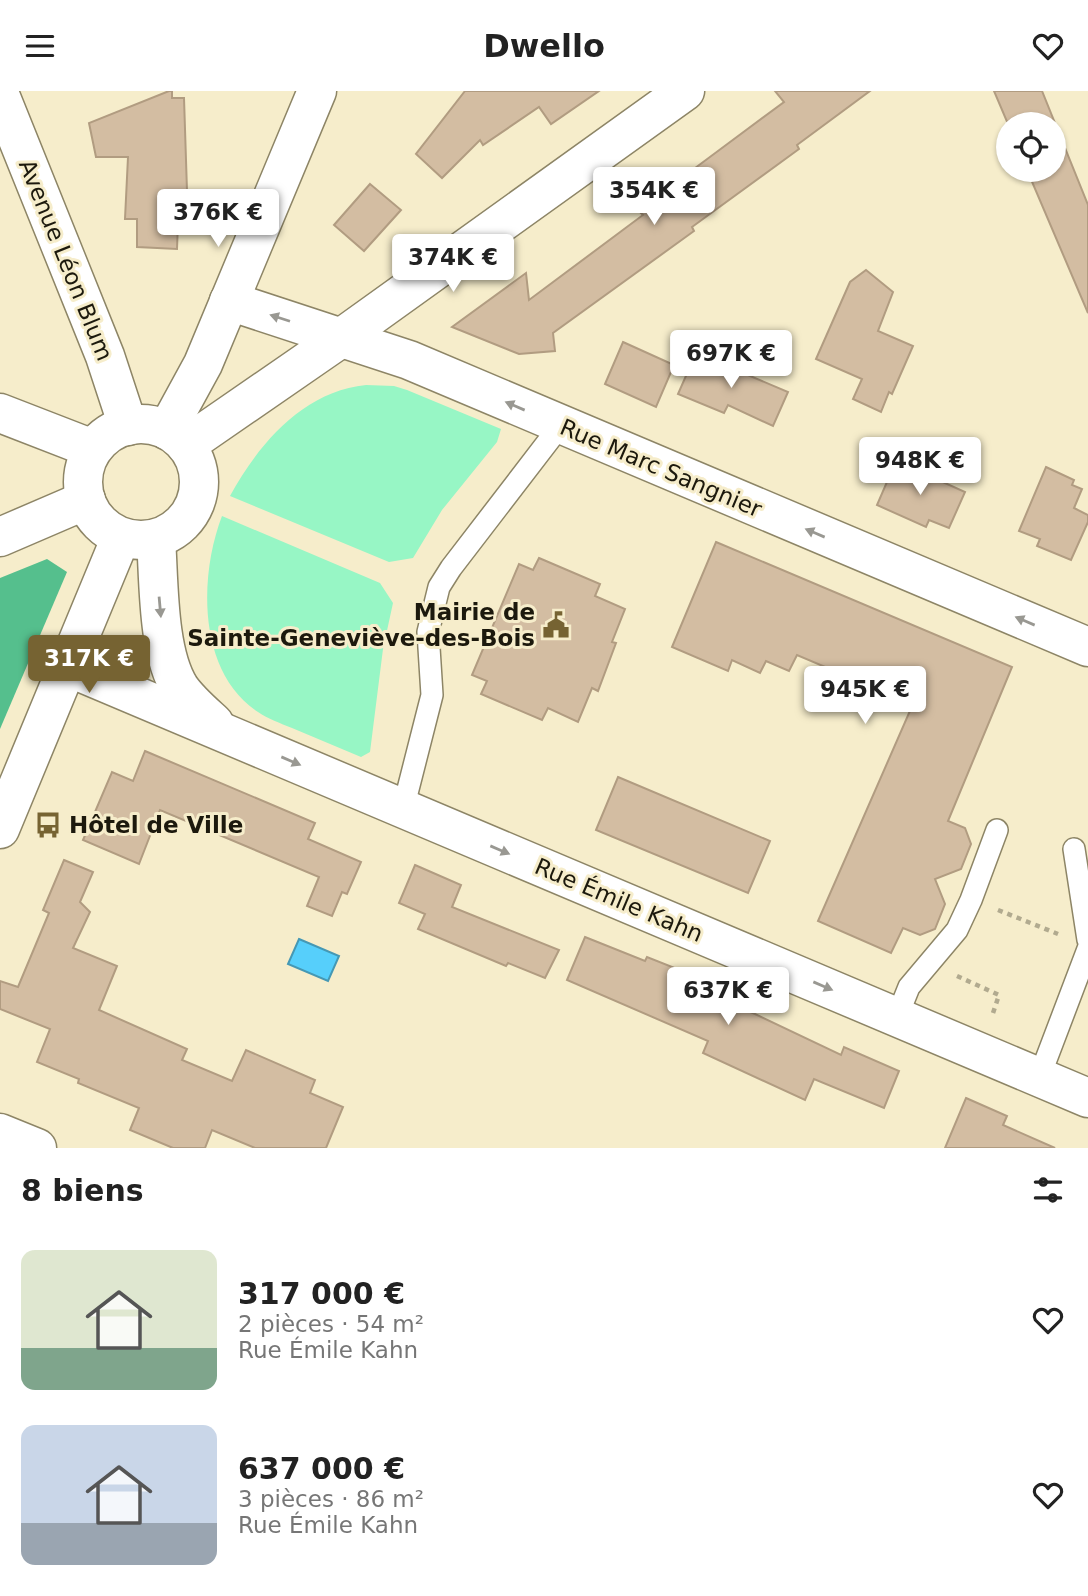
<!DOCTYPE html>
<html lang="fr">
<head>
<meta charset="utf-8">
<style>
  body { margin:0; font-family:"DejaVu Sans",sans-serif; background:#f6f6f6; color:#222; height:100vh; display:flex; flex-direction:column; font-size:26px; white-space:nowrap }
  * { box-sizing:border-box; margin:0 }
  p { font-size:23px; color:#767676 }
  .icon { flex:none; width:38px; height:38px; fill:none; stroke:currentColor; stroke-width:2; stroke-linecap:round; stroke-linejoin:round }
  .map { position:relative; height:1057px; overflow:hidden }
  .details { display:flex; flex-direction:column; background:#fff; flex:1 }
  .details>* { flex:none }
  .buttons { position:absolute; left:996px; top:21px; display:grid; gap:14px }
  .buttons a { display:grid; place-items:center; width:70px; height:70px; border-radius:50%; background:#fff; box-shadow:0 2px 5px #0004; font-size:35px }
  .price { position:absolute; translate:-50% -60px; padding:0 16px; border-radius:7px; background:#fff; color:#222; font-size:23px; line-height:46px; filter:drop-shadow(0 2px 4px #0008) }
  .price::after { content:''; position:absolute; left:50%; top:42px; width:21px; height:16px; margin-left:-10px; background:inherit; clip-path:polygon(0 0,100% 0,50% 100%) }
  .price.current { background:#766332; color:#fff }
  ul { padding:0; list-style:none }
  li { display:flex; align-items:center; gap:21px; height:175px; padding:0 21px }
  li span { display:grid; place-items:center; flex:none; width:196px; height:140px; border-radius:14px; color:#555 }
  li>.icon { margin-inline-start:auto }
  span .icon { width:84px; height:84px; fill:#fffc; stroke-width:1 }
  li b { font-size:30px }
  h2 { display:flex; justify-content:space-between; align-items:center; height:84px; padding:0 21px; font-size:30px }
  header { display:flex; justify-content:space-between; align-items:center; height:91px; padding:0 21px; background:#fff; font-size:32px; font-weight:600 }
  .map>svg:first-child { display:block }
  .green { fill:#97f6c5 }
  .forest { fill:#55bf8d }
  .water { fill:#56cffb; stroke:#4598b4; stroke-width:2 }
  .building { fill:#d3bda2; stroke:#b19c81; stroke-width:2 }
  .lines { fill:none; stroke-linecap:round; stroke-linejoin:round }
  .lane-casing { stroke:#8d8566; stroke-width:24 }
  .street-casing { stroke:#8d8566; stroke-width:41 }
  .path { stroke:#b1aa8f; stroke-width:4.5; stroke-dasharray:5 5; stroke-linecap:butt }
  .lane { stroke:#fff; stroke-width:21 }
  .street { stroke:#fff; stroke-width:38 }
  .oneway { fill:#999892 }
  .labels { text-anchor:middle; stroke-width:6; stroke-linejoin:round; paint-order:stroke }
  .street-label { font-size:23px; fill:#1c190d; stroke:#f6edcb }
  .poi-label { font-size:23px; font-weight:bold; fill:#1c190d; stroke:#f6edcb; text-anchor:end }
</style>
</head>
<body>
<header><svg class="icon" aria-label="menu" viewBox="0 0 24 24"><path d="M4 6h16M4 12h16M4 18h16"/></svg>Dwello<svg class="icon" aria-label="heart" viewBox="0 0 24 24"><path d="M12 20l-8-8c-3-5 5-10 8-4 3-6 11-1 8 4z"/></svg></header>
<div class="map">
<svg width="1088" height="1057" viewBox="0 0 1088 1057">
  <rect width="100%" height="100%" fill="#f6edcb"/>
  <g class="green">
    <path d="M 366,294 L 394,295 L 407,299 L 501,338 L 497,351 L 442,419 L 413,467 L 389,471 L 230,405 C 258,354 303,300 366,294 Z"/>
    <path d="M 222,425 L 380,492 L 393,512 L 383,558 L 370,661 L 361,666 C 338,656 315,647 292,637 C 280,632 268,628 258,621 C 197,581 199,485 222,425 Z"/>
  </g>
  <polygon class="forest" points="47,468 67,481 0,638 0,487"/>
  <polygon class="water" points="299,848 339,865 328,890 288,873"/>
  <g class="building">
    <polygon points="169,0 172,0 172,7 184,7 188,131 178,131 177,158 137,156 137,128 125,128 128,66 96,66 89,32"/>
    <polygon points="465,0 599,0 551,33 539,16 483,54 480,49 442,87 416,63"/>
    <polygon points="775,0 870,0 797,54 799,58 692,136 694,140 553,242 555,260 519,263 452,236 526,182 529,209 643,124 641,122 689,85 687,83 784,11"/>
    <polygon points="994,0 1042,0 1088,114 1088,222 1027,79 1054,79 1054,33 1008,33"/>
    <polygon points="370,93 401,119 364,160 334,134"/>
    <polygon points="866,179 893,201 878,240 913,255 892,303 889,301 881,321 853,308 862,288 816,268 850,191"/>
    <polygon points="623,251 674,274 656,316 605,293"/>
    <polygon points="696,262 788,301 773,335 728,314 724,322 678,303"/>
    <polygon points="896,370 965,401 949,437 929,429 926,436 877,414"/>
    <polygon points="1046,376 1074,389 1072,394 1082,398 1074,417 1088,424 1088,431 1071,469 1037,455 1040,448 1019,440"/>
    <polygon points="716,451 1012,576 948,730 965,737 971,753 961,778 935,788 945,813 935,838 920,844 903,837 891,862 818,830 913,613 797,564 789,580 766,570 760,582 732,569 728,580 672,556"/>
    <polygon points="539,467 600,493 595,505 625,518 612,551 616,552 598,600 592,597 578,631 548,617 542,629 481,603 487,590 472,584 519,473 533,479"/>
    <polygon points="145,660 315,732 308,748 361,771 347,803 342,801 332,825 307,815 319,786 160,719 139,773 83,749 112,681 133,690"/>
    <polygon points="618,686 770,750 748,802 596,739"/>
    <polygon points="64,769 93,781 80,811 90,821 73,857 117,875 99,919 187,958 182,969 232,990 246,959 315,989 310,1002 343,1016 326,1057 255,1057 212,1039 205,1057 173,1057 130,1039 139,1017 78,992 79,988 37,971 50,938 0,918 0,890 18,896 49,822 43,819"/>
    <polygon points="415,774 461,794 452,816 559,859 545,887 508,872 506,875 418,838 425,823 399,812"/>
    <polygon points="585,846 645,870 647,866 710,891 705,902 755,923 841,964 844,956 899,980 884,1017 814,988 805,1009 703,962 708,950 567,889"/>
    <polygon points="966,1007 1007,1025 1003,1034 1055,1057 945,1057"/>
  </g>
  <g class="lines">
    <g class="lane-casing">
      <g id="lane">
        <polyline points="403,718 432,604 428,541 439,496 451,477 560,335"/>
        <polyline points="1074,758 1088,849"/>
        <polyline points="897,926 909,896 957,839 971,809 997,739"/>
        <polyline points="1039,987 1088,858"/>
      </g>
    </g>
    <g class="street-casing">
      <g id="street">
        <polyline points="0,4 105,265 128,335"/>
        <polyline points="229,210 409,269 1088,556"/>
        <polyline points="0,322 93,358"/>
        <circle cx="141" cy="391" r="58"/>
        <polyline points="167,339 203,273 317,0"/>
        <polyline points="186,354 341,247 685,0"/>
        <polyline points="0,446 86,409"/>
        <path d="M 156,448 C 159,489 157,561 180,597 C 189,610 202,621 214,632"/>
        <polyline points="68,576 1088,1007"/>
        <polyline points="0,738 121,446"/>
        <polyline points="0,1042 37,1057"/>
      </g>
    </g>
    <g class="path">
      <polyline points="998,819 1058,843"/>
      <polyline points="957,885 999,904 992,925"/>
    </g>
    <use href="#lane" class="lane"/>
    <use href="#street" class="street"/>
  </g>
  <defs><path id="oneway-solid" d="M-6-.8H1V-3.2L6.5 0L1 3.2V.8H-6Z" transform="scale(1.75)"/></defs>
  <g class="oneway">
    <use href="#oneway-solid" transform="translate(280 227) rotate(-162)"/>
    <use href="#oneway-solid" transform="translate(515 315) rotate(-157)"/>
    <use href="#oneway-solid" transform="translate(815 442) rotate(-157)"/>
    <use href="#oneway-solid" transform="translate(160 516) rotate(85)"/>
    <use href="#oneway-solid" transform="translate(1025 530) rotate(-157)"/>
    <use href="#oneway-solid" transform="translate(291 670) rotate(23)"/>
    <use href="#oneway-solid" transform="translate(500 759) rotate(23)"/>
    <use href="#oneway-solid" transform="translate(823 895) rotate(23)"/>
  </g>
  <defs>
    <g id="civic-bare" transform="scale(2.1)"><path d="M-.6-6.5H3V-4.5H.6V-3L4-1V1h2V6H-6V1h2V-1L-.6-3ZM-1.2 2.5V6h2.4V2.5Z" fill="#766332" stroke="#f6edcb" stroke-width="2.5" paint-order="stroke"/></g>
    <g id="bus-bare" transform="scale(2.1)"><path d="M-5-6H5V4H4V6H2V4H-2V6H-4V4H-5ZM-3.5-4V0h7V-4ZM-3.5 1.2v1.5H-2V1.2ZM2 1.2v1.5H3.5V1.2Z" fill="#766332" stroke="#f6edcb" stroke-width="2.5" paint-order="stroke"/></g>
  </defs>
  <g fill-rule="evenodd">
    <use href="#civic-bare" x="556" y="534"/>
    <use href="#bus-bare" x="48" y="734"/>
  </g>
  <g class="labels">
    <g class="street-label">
      <text transform="translate(66 169) rotate(68)" y="8">Avenue Léon Blum</text>
      <text transform="translate(661 377) rotate(23)" y="8">Rue Marc Sangnier</text>
      <text transform="translate(619 809) rotate(23)" y="8">Rue Émile Kahn</text>
    </g>
    <g class="poi-label">
      <text x="535" y="529">Mairie de<tspan x="535" dy="26">Sainte-Geneviève-des-Bois</tspan></text>
      <text x="69" y="742" text-anchor="start">Hôtel de Ville</text>
    </g>
  </g>
</svg>
<div class="buttons">
<a><svg class="icon" aria-label="locate" viewBox="0 0 24 24"><circle cx="12" cy="12" r="6"/><path d="M12 2v4M12 18v4M2 12h4M18 12h4"/></svg></a>
</div>
<b class="price" style="left:654px;top:136px">354K €</b>
<b class="price" style="left:218px;top:158px">376K €</b>
<b class="price" style="left:453px;top:203px">374K €</b>
<b class="price" style="left:731px;top:299px">697K €</b>
<b class="price" style="left:920px;top:406px">948K €</b>
<b class="price current" style="left:89px;top:604px">317K €</b>
<b class="price" style="left:865px;top:635px">945K €</b>
<b class="price" style="left:728px;top:936px">637K €</b>
</div>
<section class="details">
<h2>8 biens<svg class="icon" aria-label="filters" viewBox="0 0 24 24"><path d="M4 7h16M4 17h16"/><circle cx="9" cy="7" r="2"/><circle cx="15" cy="17" r="2"/></svg></h2>
<ul>
<li><span style="background:linear-gradient(#dfe7d0 70%,#7fa58c 0)"><svg class="icon" aria-label="home" viewBox="0 0 24 24"><path d="M3 11l9-7 9 7M6 9v11h12V9"/></svg></span><div><b>317 000 €</b><p>2 pièces · 54 m²</p><p>Rue Émile Kahn</p></div><svg class="icon" aria-label="heart" viewBox="0 0 24 24"><path d="M12 20l-8-8c-3-5 5-10 8-4 3-6 11-1 8 4z"/></svg></li>
<li><span style="background:linear-gradient(#c9d6e8 70%,#9aa5b1 0)"><svg class="icon" aria-label="home" viewBox="0 0 24 24"><path d="M3 11l9-7 9 7M6 9v11h12V9"/></svg></span><div><b>637 000 €</b><p>3 pièces · 86 m²</p><p>Rue Émile Kahn</p></div><svg class="icon" aria-label="heart" viewBox="0 0 24 24"><path d="M12 20l-8-8c-3-5 5-10 8-4 3-6 11-1 8 4z"/></svg></li>
</ul>
</section>
</body>
</html>
